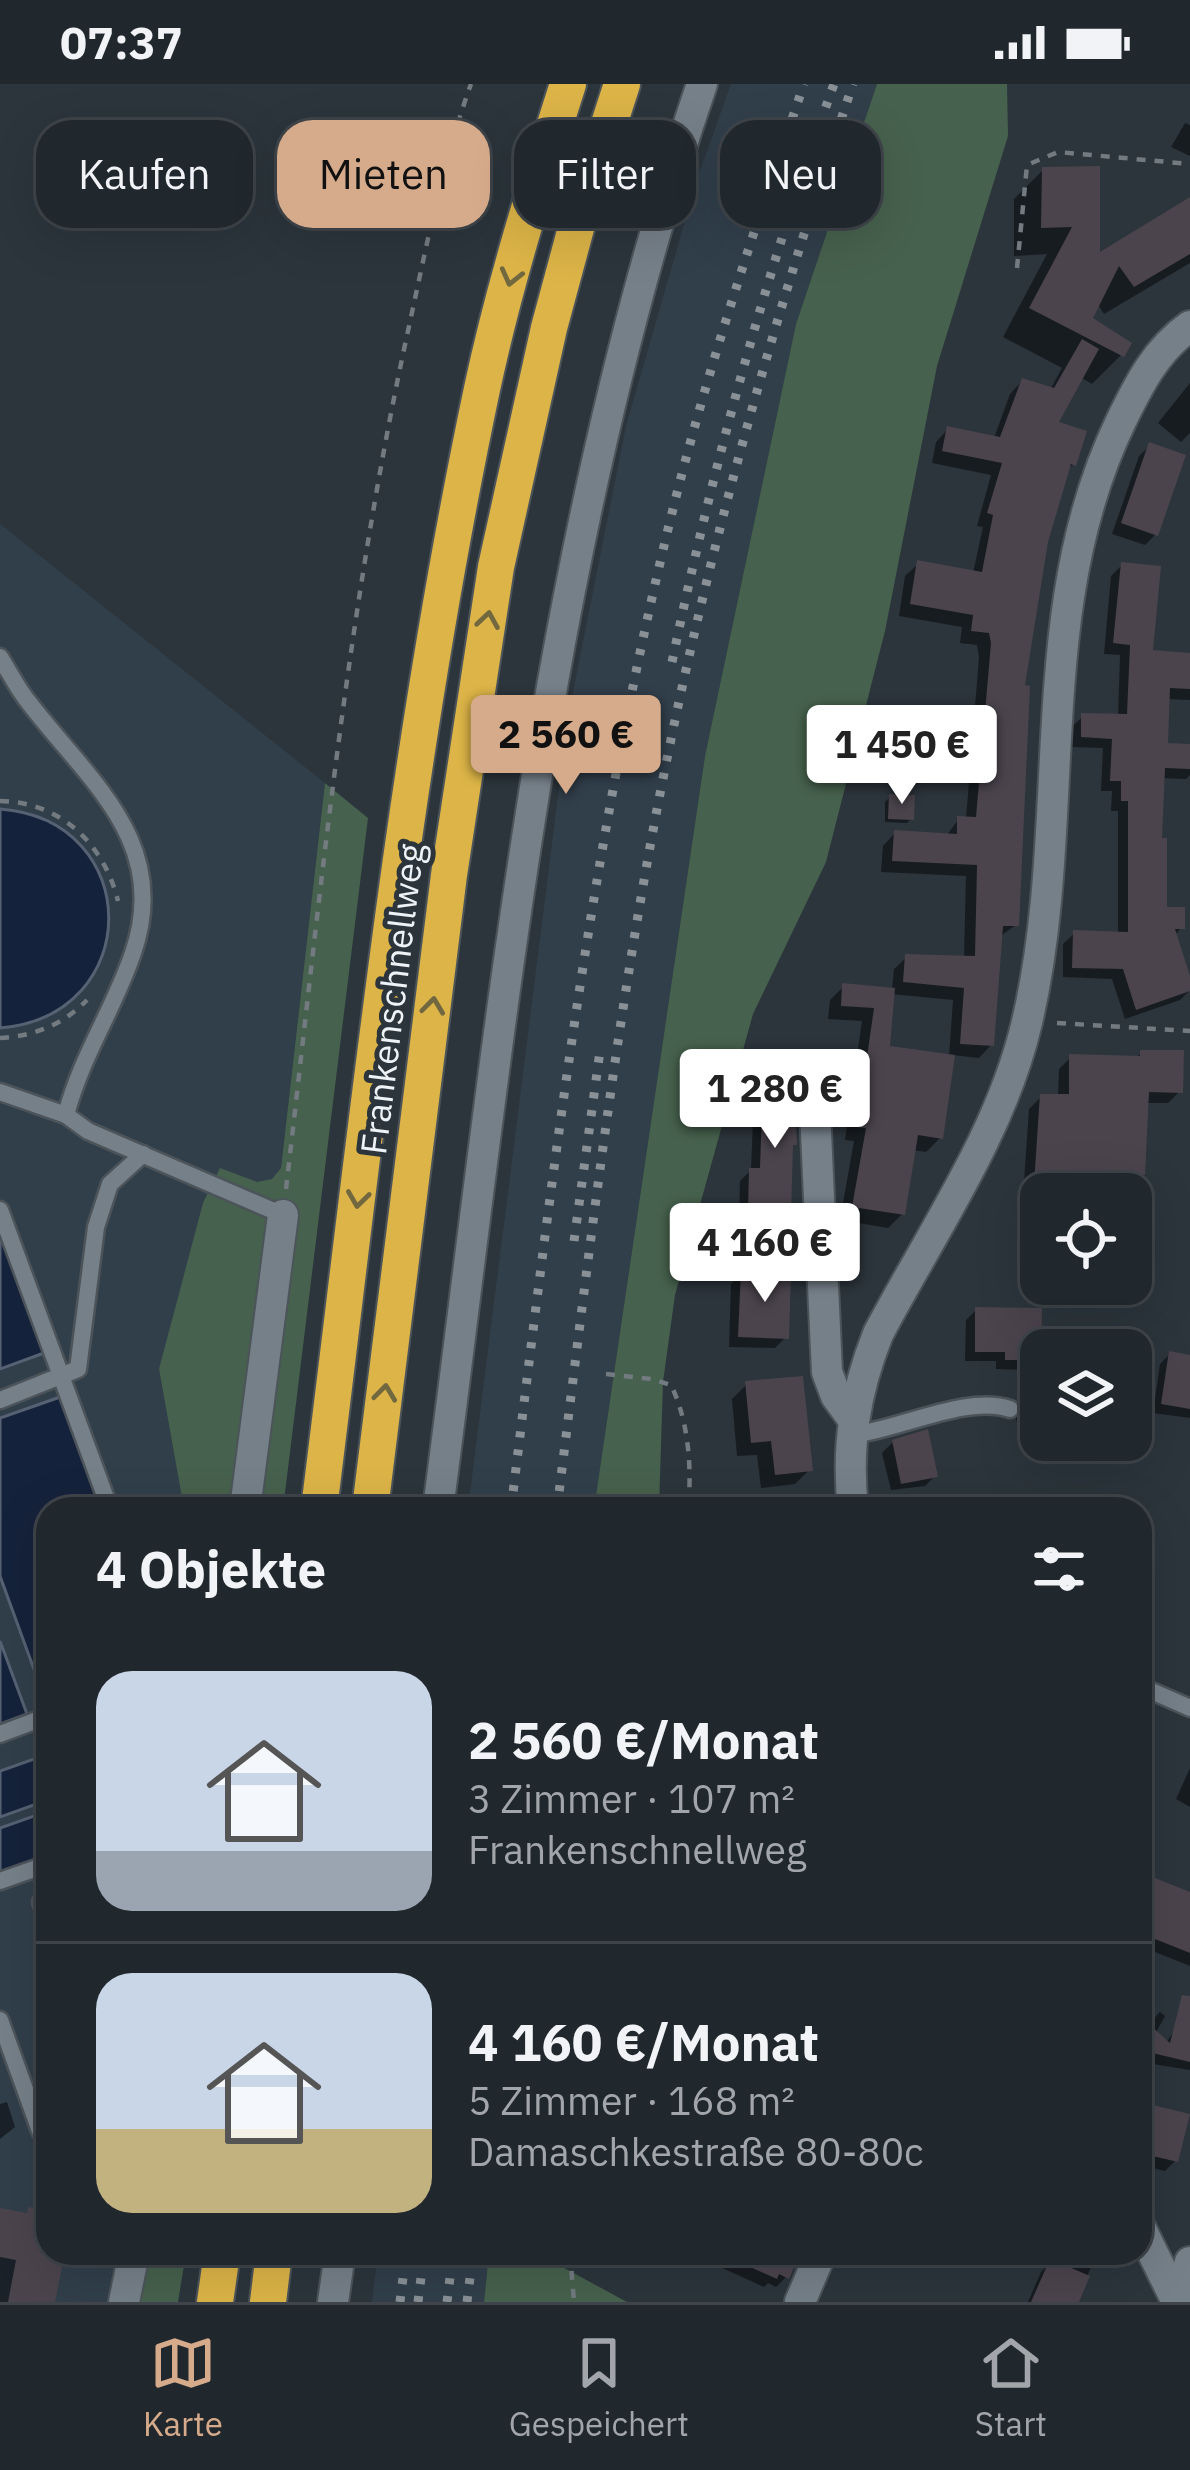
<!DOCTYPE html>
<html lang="de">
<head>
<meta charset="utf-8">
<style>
  body { margin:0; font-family:"IBM Plex Sans",sans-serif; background:#2d3439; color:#f1f3f6; height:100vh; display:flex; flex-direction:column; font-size:45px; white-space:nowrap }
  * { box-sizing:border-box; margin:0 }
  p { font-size:39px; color:#a2a6aa }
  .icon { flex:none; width:66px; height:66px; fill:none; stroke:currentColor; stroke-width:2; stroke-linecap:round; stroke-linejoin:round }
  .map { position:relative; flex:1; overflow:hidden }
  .details { position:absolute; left:36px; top:1413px; width:1116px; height:768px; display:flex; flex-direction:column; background:#21282d; border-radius:36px; box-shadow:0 12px 48px #0002,0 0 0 3px #3e4449 }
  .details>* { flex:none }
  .guide { position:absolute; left:36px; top:36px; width:1119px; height:108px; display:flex; gap:24px }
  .tools { position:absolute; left:1020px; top:1089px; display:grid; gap:24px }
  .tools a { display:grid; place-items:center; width:132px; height:132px; border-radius:24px; background:#21282d; box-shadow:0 12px 48px #0002,0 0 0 3px #3e4449; font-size:60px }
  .price { position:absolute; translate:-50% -102px; padding:0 27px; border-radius:12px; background:#fff; color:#222; font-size:39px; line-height:78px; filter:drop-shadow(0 3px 6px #0008) }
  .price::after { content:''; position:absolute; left:50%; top:72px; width:36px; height:27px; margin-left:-18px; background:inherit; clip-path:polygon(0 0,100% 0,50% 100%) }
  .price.current { background:#d6ab8b; color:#111 }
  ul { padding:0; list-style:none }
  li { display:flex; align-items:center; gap:36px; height:300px; padding:0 60px }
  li+li { border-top:3px solid #3e4449 }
  li span { display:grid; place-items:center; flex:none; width:336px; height:240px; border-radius:36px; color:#555 }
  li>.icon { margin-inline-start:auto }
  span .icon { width:144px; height:144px; fill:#fffc; stroke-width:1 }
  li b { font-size:51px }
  h2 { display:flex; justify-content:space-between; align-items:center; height:144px; padding:0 60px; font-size:51px }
  .tag { padding:0 42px; border-radius:36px; background:#21282d; box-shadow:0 12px 48px #0002,0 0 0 3px #3e4449; font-size:42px; line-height:108px }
  .tag.current { background:#d6ab8b; color:#111 }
  .status { display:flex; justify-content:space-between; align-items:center; height:84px; padding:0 60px; background:#21282d; direction:ltr }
  .status svg { height:33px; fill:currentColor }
  .tab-bar { display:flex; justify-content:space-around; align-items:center; height:168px; border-top:3px solid #3e4449; background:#21282d; font-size:33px; color:#a2a6aa }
  .tab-bar a { display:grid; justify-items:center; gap:6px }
  .tab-bar .current { color:#d6ab8b }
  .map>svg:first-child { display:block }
  .built { fill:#313f4b }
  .green { fill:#46614d }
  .water { fill:#15223b; stroke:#566173; stroke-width:3 }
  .shadow { fill:#0007; fill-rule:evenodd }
  .building { fill:#4b444d }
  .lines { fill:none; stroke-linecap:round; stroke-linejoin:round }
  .lane-casing { stroke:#4c545a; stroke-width:21 }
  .street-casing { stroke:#4c545a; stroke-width:34 }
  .secondary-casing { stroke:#4c545a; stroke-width:34 }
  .highway-casing { stroke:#4c545a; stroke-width:40 }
  .path { stroke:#737b81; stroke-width:4.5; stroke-dasharray:9 9; stroke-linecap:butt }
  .lane { stroke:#768089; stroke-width:16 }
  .street { stroke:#768089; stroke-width:30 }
  .secondary { stroke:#768089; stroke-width:30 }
  .highway { stroke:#dcb447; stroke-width:36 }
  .rail { stroke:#899197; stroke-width:9; stroke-dasharray:6 12; stroke-linecap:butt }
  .oneway { stroke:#726840 }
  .labels { text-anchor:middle; stroke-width:10; stroke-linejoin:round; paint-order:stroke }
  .street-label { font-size:36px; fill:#edf3f7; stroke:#2c353c }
</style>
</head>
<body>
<div class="status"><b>07:37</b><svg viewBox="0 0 49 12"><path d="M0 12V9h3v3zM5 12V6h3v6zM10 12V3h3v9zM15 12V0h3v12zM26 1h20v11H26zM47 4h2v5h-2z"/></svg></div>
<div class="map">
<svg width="1190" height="2218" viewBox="0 0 1190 2218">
  <rect width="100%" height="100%" fill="#2c353c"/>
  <g class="built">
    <polygon points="731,0 877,0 796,240 705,672 594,1425 468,1425 568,633 626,342 698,92"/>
    <polygon points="0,440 325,699 281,1084 273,1095 257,1099 220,1085 159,1285 184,1425 48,1425 48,2169 123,2169 113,2218 0,2218"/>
    <polygon points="378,2169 489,2169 484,2218 372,2218"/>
  </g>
  <g class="green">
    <polygon points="877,0 1007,0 1008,52 937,282 885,547 826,778 753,930 675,1211 663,1298 659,1425 594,1425 705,672 796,240"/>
    <polygon points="325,699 368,734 283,1425 184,1425 159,1285 203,1119 220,1084 257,1098 272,1095 281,1084"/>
    <polygon points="123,2169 186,2169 178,2218 113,2218"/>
    <polygon points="489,2169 544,2169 544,2173 627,2218 484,2218"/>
  </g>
  <g class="water">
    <path d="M 0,725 C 145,736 145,932 0,944 Z"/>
    <polygon points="0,1147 44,1269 0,1285"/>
    <polygon points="63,1312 104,1425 48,1425 47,1621 0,1492 0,1334"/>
    <polygon points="0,1557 27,1630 0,1640"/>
    <polygon points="48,1670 48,1716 0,1733 0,1687"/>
    <polygon points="48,1727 48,1773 0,1791 0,1744"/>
  </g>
  <g class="shadow">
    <polygon points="1185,39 1190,41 1190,72 1171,63"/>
    <path d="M 1043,86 L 1097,174 L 1190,117 L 1190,179 L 1104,230 L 1097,219 L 1089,235 L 1121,271 L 1092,300 L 1080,293 L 1055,340 L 1073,380 L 1065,389 L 1045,458 L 1021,604 L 1016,841 L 999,853 L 991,961 L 979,974 L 952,971 L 940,1054 L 926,1068 L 913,1066 L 902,1130 L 888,1144 L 840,1136 L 854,1057 L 845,1056 L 862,937 L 828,935 L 830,916 L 844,902 L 892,906 L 894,885 L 907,873 L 964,875 L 966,792 L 881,788 L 883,762 L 895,749 L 946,752 L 959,735 L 966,735 L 979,573 L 977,561 L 960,559 L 962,543 L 899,532 L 905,492 L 918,480 L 973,489 L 983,443 L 977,442 L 991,391 L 932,379 L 936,358 L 948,345 L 994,354 L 1010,310 L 1022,297 L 1050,306 L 1062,284 L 1003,253 L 1047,170 L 1014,172 L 1014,115 ZM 891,910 L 953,916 L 949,973 L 887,964 Z"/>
    <polygon points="1190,299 1190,349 1181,358 1158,339"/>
    <polygon points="1150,362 1156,450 1145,461 1112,450 1139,372"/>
    <polygon points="1122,481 1149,569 1190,572 1190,616 1167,615 1165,662 1190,663 1190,691 1186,695 1162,694 1159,757 1164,826 1182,843 1174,852 1190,906 1180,916 1125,935 1112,895 1063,893 1063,860 1075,849 1118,850 1118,727 1111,727 1112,707 1101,707 1103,664 1071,663 1072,643 1083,632 1118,633 1120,571 1104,570 1111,492"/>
    <polygon points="890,713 911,735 907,739 885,738 885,718"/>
    <polygon points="1141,969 1180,1007 1168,1019 1145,1019 1142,1089 1130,1101 1077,1101 1076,1110 1041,1110 1041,1185 1018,1184 1029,1025 1041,1013 1058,1013 1059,985 1071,973 1135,975"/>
    <polygon points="765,999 790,1064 788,1128 777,1139 739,1138 740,1097 751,1086 754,1010"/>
    <polygon points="742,1189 786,1253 775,1264 729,1263 731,1200"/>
    <polygon points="1049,1200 1091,1200 1082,1209 1048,1208"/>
    <polygon points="976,1226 1038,1275 1028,1286 996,1285 996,1277 965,1277 966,1236"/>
    <polygon points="1170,1270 1190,1275 1190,1334 1153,1329 1160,1280"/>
    <polygon points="747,1300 810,1385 795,1400 761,1404 757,1371 737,1372 732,1315"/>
    <polygon points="1041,1313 1041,1350 1020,1353 1014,1326 1023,1317"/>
    <polygon points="893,1358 935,1392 925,1402 891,1406 882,1369"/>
    <polygon points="939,1410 942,1425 902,1425 907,1420"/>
    <polygon points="1013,1412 1016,1425 964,1425"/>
    <polygon points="1140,1459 1152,1462 1140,1499"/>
    <polygon points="1190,1684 1190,1723 1176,1715"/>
    <polygon points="1140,1792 1190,1809 1190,1882 1140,1862"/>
    <polygon points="1190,1923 1190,1986 1140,1978 1140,1937 1147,1942 1160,1928 1165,1932 1155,1950 1166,1959"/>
    <polygon points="7,2018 15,2043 0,2055 0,2020"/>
    <polygon points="1140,2021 1175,2077 1165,2087 1140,2081"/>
    <polygon points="29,2126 48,2130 48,2169 62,2169 52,2218 0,2218 0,2127 24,2132"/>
    <polygon points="689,2169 797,2169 786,2193 776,2203 768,2199 764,2203"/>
    <polygon points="1071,2169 1097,2169 1076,2218 1028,2218 1041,2188 1050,2179 1065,2185"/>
  </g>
  <g class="building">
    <polygon points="1100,82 1100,168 1190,113 1190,170 1134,203 1119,182 1093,234 1132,259 1124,273 1029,224 1072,143 1041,144 1042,83"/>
    <polygon points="1082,255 1099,265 1059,338 1087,347 1076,382 1071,380 1048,458 1025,601 1030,602 1019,842 1003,842 994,962 960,960 964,904 903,898 905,870 975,872 977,781 892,777 894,746 957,750 957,732 976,733 991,559 989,549 971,547 973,531 910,520 917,476 982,488 993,431 987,429 1002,379 942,367 947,342 1000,353 1022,294 1054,304"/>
    <polygon points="1149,358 1186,371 1158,452 1121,439"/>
    <polygon points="1121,478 1161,482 1153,566 1190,569 1190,605 1170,604 1168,659 1190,660 1190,685 1165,684 1162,754 1167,754 1167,823 1185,823 1185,845 1175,845 1190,892 1190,907 1136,926 1123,885 1072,884 1073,846 1128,848 1128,717 1121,717 1121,697 1110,697 1112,655 1081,653 1081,629 1127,630 1130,561 1113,559"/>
    <polygon points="889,710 915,711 914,736 888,735"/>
    <polygon points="842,899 895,904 890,962 955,971 943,1055 918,1051 905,1131 852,1123 866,1044 857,1043 874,924 841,922"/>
    <polygon points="1140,966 1184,966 1183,1009 1149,1008 1145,1091 1078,1091 1078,1101 1034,1100 1040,1010 1069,1010 1069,970 1140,972"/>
    <polygon points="763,996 794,997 797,1061 793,1061 791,1130 748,1128 749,1084 760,1084"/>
    <polygon points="741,1186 791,1188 789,1255 738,1253"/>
    <polygon points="975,1223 1042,1224 1041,1276 1005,1276 1005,1268 975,1268"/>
    <polygon points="1169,1267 1190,1271 1190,1325 1161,1320"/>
    <polygon points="803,1292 813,1387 775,1391 771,1357 751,1359 745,1297"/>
    <polygon points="928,1345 938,1393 901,1400 892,1356"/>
    <polygon points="1140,1788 1190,1808 1190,1869 1140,1849"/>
    <polygon points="1182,1911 1190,1912 1190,1978 1140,1966 1140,1932 1170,1959"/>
    <polygon points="1140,2018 1190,2030 1178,2078 1140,2069"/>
    <polygon points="28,2123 48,2127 48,2169 65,2169 55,2218 8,2218 16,2176 0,2173 0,2124 27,2129"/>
    <polygon points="719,2169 800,2169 789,2195 779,2190 777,2195"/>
    <polygon points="1050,2175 1090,2192 1079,2218 1031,2218"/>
  </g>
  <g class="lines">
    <g class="lane-casing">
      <g id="lane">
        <path d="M 0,573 C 10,589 18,606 30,620 C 90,698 171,759 133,869 C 114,925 81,973 66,1031 L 0,1008"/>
        <polyline points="66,1031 88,1047 283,1131"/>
        <polyline points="0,1126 110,1425"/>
        <polyline points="0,1316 78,1285 96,1143 110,1100 143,1070"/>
        <path d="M 852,1351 C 898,1346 968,1310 1010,1325"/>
        <polyline points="1140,1602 1190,1624"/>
        <polyline points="0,1650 48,1632"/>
        <polyline points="0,1797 48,1780"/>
        <polyline points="41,1818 48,1837"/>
        <polyline points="0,1936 40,2047 48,2056"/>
      </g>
    </g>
    <g class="street-casing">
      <g id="street">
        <polyline points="813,983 827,1288 836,1312 852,1334"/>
        <polyline points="245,1425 283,1131"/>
        <path d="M 853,1425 C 846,1363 855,1308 878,1250 C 931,1149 1001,1050 1027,938 C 1074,738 1029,527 1121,337 C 1139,300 1156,266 1190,242"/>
        <polyline points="1140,2143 1177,2218"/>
        <polyline points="124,2218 134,2169"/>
        <polyline points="800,2218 821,2169"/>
        <polyline points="1178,2218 1190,2178"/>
      </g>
    </g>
    <g class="secondary-casing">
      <g id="secondary">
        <path d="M 438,1425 C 501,946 545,459 702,0"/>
        <polyline points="333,2218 340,2169"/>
      </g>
    </g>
    <g class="highway-casing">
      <g id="highway">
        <path d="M 319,1425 C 366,1051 404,674 482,305 C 504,202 536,100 568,0"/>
        <polyline points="370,1425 449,791 496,483 549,244 579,133 622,0"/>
        <polyline points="215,2218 222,2169"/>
        <polyline points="268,2218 274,2169"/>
      </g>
    </g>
    <g class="path">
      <polyline points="1017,184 1027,81 1058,68 1190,80"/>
      <path d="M 0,717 C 61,718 104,760 118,817"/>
      <polyline points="1057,939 1190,947"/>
      <path d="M 0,954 C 34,952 63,941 87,916"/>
      <path d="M 286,1105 C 319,822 346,535 406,256 C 425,170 441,83 471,0"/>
      <path d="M 606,1290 L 652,1295 L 671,1301 C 689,1338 692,1385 688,1425"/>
      <polyline points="570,2169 574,2218"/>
    </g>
    <use href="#lane" class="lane"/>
    <use href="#street" class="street"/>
    <use href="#secondary" class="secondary"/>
    <use href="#highway" class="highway"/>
    <g class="rail">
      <path d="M 672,578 C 713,381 766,189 834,0"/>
      <polyline points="574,1157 600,967"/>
      <path d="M 511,1425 C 552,1092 591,759 671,433 C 707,286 755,143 804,0"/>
      <path d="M 557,1425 C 585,1201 611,975 652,752 C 699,497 770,245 853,0"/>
      <polyline points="400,2218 406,2169"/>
      <polyline points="418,2218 424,2169"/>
      <polyline points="447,2218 453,2169"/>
      <polyline points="467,2218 473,2169"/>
    </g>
  </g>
  <defs><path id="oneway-chevron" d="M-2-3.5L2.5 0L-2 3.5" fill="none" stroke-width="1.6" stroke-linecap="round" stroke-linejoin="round" transform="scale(3)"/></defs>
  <g class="oneway">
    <use href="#oneway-chevron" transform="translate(511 193) rotate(104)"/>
    <use href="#oneway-chevron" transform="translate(488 536) rotate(-81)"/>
    <use href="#oneway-chevron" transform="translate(433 922) rotate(-83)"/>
    <use href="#oneway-chevron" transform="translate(358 1115) rotate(98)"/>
    <use href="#oneway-chevron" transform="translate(385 1309) rotate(-83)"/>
  </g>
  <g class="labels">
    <g class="street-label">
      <text transform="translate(392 915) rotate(-83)" y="13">Frankenschnellweg</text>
    </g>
  </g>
</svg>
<div class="tools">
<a><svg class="icon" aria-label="locate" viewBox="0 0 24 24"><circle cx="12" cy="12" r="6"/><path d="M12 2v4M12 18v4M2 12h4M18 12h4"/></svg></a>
<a><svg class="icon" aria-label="layers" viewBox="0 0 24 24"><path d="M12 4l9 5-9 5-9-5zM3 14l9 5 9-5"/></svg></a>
</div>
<b class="price current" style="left:566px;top:713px">2 560 €</b>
<b class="price" style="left:902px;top:723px">1 450 €</b>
<b class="price" style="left:775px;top:1067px">1 280 €</b>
<b class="price" style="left:765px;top:1221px">4 160 €</b>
<div class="guide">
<a class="tag">Kaufen</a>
<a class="tag current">Mieten</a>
<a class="tag">Filter</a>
<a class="tag">Neu</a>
</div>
<section class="details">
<h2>4 Objekte<svg class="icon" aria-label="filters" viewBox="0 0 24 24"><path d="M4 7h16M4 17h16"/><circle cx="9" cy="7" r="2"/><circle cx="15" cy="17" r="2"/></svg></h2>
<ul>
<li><span style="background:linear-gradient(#c9d6e8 75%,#9aa5b1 0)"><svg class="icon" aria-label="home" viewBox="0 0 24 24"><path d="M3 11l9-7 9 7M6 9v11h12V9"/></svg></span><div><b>2 560 €/Monat</b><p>3 Zimmer · 107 m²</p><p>Frankenschnellweg</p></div></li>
<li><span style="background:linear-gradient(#c9d6e8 65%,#c2b280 0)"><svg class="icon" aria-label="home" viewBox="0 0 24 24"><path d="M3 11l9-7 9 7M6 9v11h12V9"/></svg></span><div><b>4 160 €/Monat</b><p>5 Zimmer · 168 m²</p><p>Damaschkestraße 80-80c</p></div></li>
</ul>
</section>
</div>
<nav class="tab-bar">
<a class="current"><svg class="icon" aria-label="map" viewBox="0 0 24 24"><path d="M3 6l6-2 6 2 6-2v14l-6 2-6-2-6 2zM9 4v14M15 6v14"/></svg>Karte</a>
<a><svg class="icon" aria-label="saved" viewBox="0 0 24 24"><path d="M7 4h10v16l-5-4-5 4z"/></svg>Gespeichert</a>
<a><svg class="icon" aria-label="home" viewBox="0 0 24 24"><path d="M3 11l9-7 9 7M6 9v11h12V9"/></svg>Start</a>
</nav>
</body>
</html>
